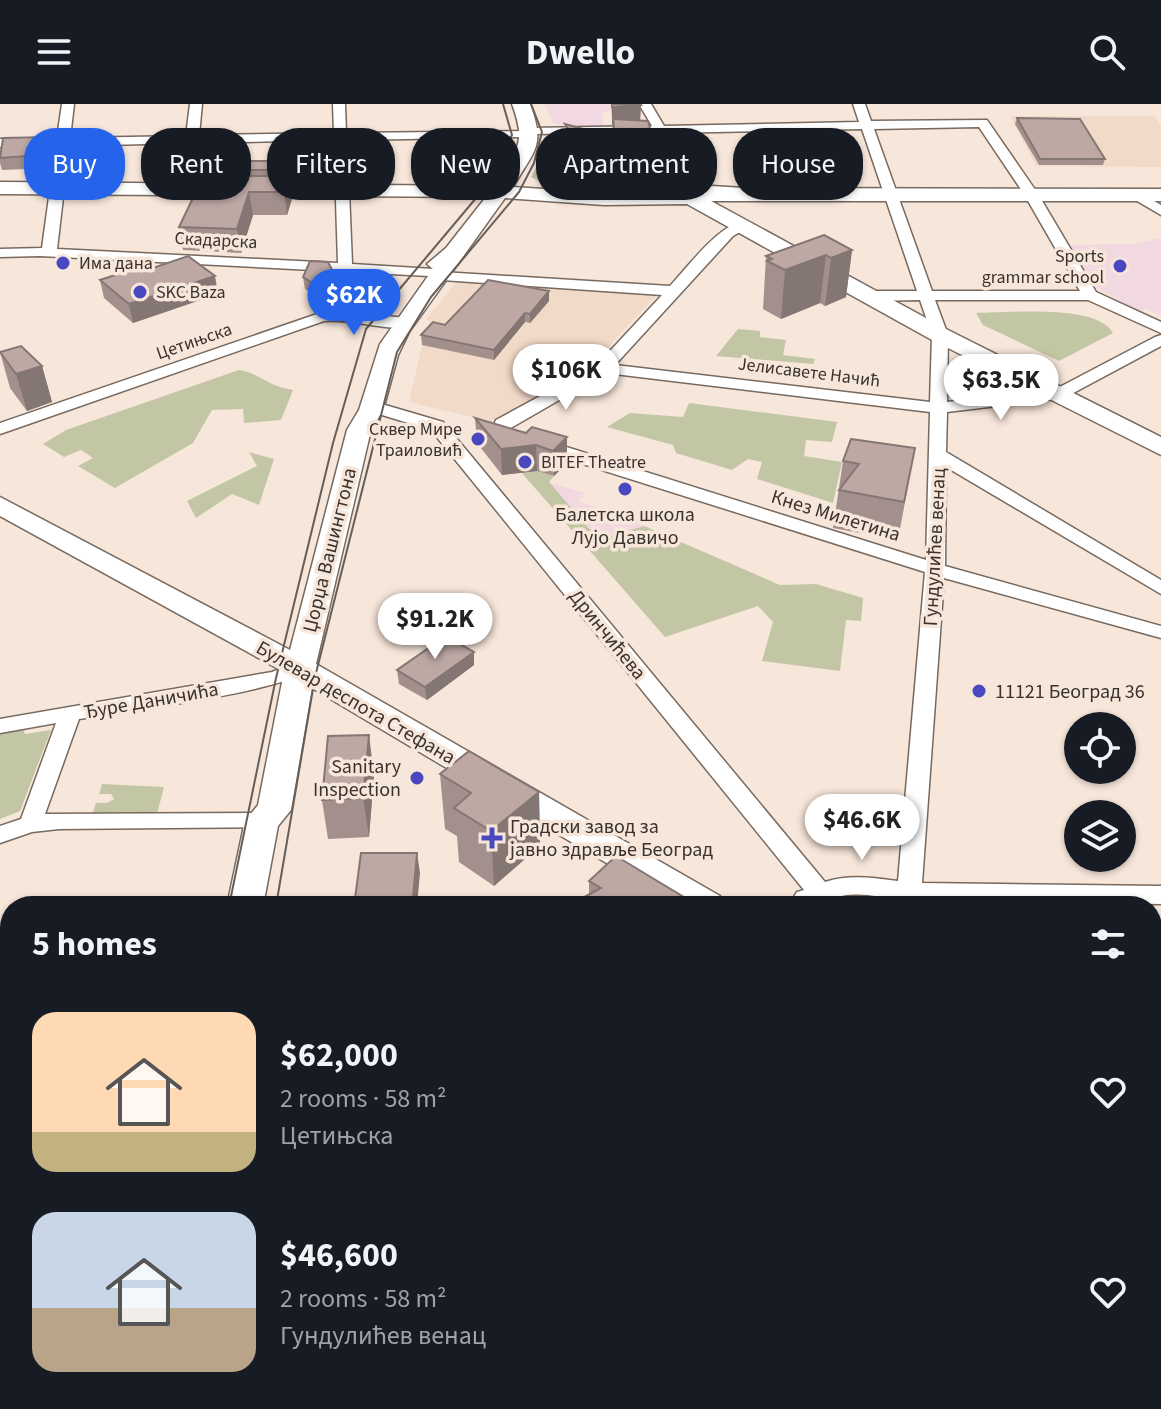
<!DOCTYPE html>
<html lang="en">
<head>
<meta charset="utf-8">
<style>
  body { margin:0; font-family:"Source Sans 3",sans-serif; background:#20242c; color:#f1f3f6; height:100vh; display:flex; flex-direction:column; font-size:30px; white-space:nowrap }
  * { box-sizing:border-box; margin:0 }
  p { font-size:26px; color:#9ea1a6 }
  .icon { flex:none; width:44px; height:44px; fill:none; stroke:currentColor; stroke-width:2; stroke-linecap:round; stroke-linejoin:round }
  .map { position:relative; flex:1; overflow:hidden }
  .side { position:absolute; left:0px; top:792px; width:1162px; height:514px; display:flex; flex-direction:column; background:#171b24; border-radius:32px 32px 0 0; box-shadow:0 2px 6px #0004 }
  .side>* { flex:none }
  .guide { position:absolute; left:24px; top:24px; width:1114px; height:72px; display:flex; gap:16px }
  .tools { position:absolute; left:1064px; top:608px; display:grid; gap:16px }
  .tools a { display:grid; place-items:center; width:72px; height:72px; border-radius:50%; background:#171b24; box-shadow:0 2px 6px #0004; font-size:40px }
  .price { position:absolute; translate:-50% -68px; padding:0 18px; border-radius:28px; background:#fff; color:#222; font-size:26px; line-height:52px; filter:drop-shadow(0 2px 4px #0008) }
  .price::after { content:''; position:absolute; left:50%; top:48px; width:24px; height:18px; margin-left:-12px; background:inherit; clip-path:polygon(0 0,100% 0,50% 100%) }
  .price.active { background:#2563eb; color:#fff }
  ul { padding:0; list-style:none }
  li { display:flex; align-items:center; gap:24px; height:200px; padding:0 32px }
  li span { display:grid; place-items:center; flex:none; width:224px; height:160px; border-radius:24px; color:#555 }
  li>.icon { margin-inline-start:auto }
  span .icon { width:96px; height:96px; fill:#fffc; stroke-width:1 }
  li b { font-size:34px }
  h2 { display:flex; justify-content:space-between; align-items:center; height:96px; padding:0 32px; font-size:34px }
  .pill { padding:0 28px; border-radius:32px; background:#171b24; box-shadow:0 2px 6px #0004; font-size:28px; line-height:72px }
  .pill.active { background:#2563eb; color:#fff }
  header { display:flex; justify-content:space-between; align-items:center; height:104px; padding:0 32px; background:#171b24; font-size:36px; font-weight:700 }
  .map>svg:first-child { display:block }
  .built { fill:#f2dac9 }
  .education { fill:#f2d8e1 }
  .green { fill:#c3c6a4 }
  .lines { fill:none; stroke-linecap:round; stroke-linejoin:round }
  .street-casing { stroke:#77695e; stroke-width:3 }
  .secondary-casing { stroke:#77695e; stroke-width:3 }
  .street { fill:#fff; fill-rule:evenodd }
  .secondary { fill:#fff; fill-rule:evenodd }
  .tram-far1 { stroke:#675e58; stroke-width:2 }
  .tram { stroke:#675e58; stroke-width:3 }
  .wall { fill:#a3908d }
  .shaded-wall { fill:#847673 }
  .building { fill:#bda8a4; stroke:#847673; stroke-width:2 }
  .poi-dot { fill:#4948be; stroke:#f7e6da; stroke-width:3 }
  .labels { text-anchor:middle; stroke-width:7; stroke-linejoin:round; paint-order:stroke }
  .far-street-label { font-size:18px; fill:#39322e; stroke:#f7e6da }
  .far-poi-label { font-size:18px; fill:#39322e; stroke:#f7e6da; text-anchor:start }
  .poi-label { font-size:20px; fill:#39322e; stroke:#f7e6da; text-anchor:start }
  .street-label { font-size:20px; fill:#39322e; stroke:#f7e6da }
</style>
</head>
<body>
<header><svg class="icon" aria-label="menu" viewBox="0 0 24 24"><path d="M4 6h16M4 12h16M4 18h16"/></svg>Dwello<svg class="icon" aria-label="search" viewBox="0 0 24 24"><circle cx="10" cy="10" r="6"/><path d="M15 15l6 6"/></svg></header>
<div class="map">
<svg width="1161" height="1305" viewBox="0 0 1161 1305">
  <rect width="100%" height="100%" fill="#f7e6da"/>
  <g class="built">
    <polygon points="1010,12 1154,12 1161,21 1161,63 1036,62"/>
    <polygon points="458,176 658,190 589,263 496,319 409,298 422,241 433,228 423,226 431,217 426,215"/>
  </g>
  <g class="education">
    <polygon points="544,0 632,0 602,9 603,22 568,22 553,19"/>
    <polygon points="1161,134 1161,212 1146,205 1140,208 1094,182 1066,141 1134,140"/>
    <polygon points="548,378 585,389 578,397 638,417 644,422 599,436"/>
    <polygon points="240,1296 651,1296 647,1305 239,1305"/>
  </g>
  <g class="green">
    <polygon points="542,52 565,54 576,61 599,64 620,58 656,61 660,75 537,76 531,73"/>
    <path d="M 976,209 C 1007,209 1097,199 1113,229 L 1059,257 L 983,221 Z"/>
    <polygon points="738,225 760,227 760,233 786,236 783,251 815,255 813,260 716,252"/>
    <polygon points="961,256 1025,288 960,296"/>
    <path d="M 239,266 C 262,270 268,283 293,286 L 281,316 L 244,319 L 243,305 L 212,306 L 193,339 L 115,384 L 78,362 L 93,354 L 81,346 L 64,353 L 43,340 L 66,326 Z"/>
    <polygon points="689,299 837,318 832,338 806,336 804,352 842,358 833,399 757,375 762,358 748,355 732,366 676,349 673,341 607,323 630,309 683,313"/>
    <polygon points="249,348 274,355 259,401 232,390 196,414 187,397 257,362"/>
    <polygon points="537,367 554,372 549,378 599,436 644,422 780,481 816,480 863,494 861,517 846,516 840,567 762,557 773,518 758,502 665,533 521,368"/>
    <polygon points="23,624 25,630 51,626 20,707 0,715 0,627"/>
    <polygon points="102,680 164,683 157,710 92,711 96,699 107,699 114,695 111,690 99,690"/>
  </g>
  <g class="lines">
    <g class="street-casing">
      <g id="street">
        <path d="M 62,0 L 74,0 L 70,34 L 186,32 L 190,0 L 202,0 L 199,31 L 334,29 L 333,0 L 345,0 L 346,29 L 525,27 L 531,24 L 652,22 L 639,0 L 651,0 L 664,22 L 859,18 L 853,0 L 865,0 L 871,17 L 987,16 L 1038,90 L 1096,188 L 1161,218 L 1161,229 L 1088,196 L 935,196 L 948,231 L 947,298 L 1054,286 L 1155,233 L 1161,231 L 1161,242 L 1064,294 L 947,308 L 946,348 L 1161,476 L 1161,490 L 946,363 L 945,462 L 1161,522 L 1161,534 L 944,474 L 922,779 L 1161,782 L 1161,800 L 925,797 L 927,802 L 903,802 L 900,796 C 880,793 857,787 837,793 C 815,799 813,802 788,802 L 797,788 L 804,786 L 431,326 L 369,307 L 367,303 L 375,298 L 443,318 L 825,778 C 849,770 874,774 898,777 L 925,468 L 494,332 L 491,328 L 496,316 L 597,261 L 662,191 L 442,176 L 435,172 L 442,168 L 670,182 C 686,165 723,115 747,118 L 747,124 L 733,132 L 615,261 L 930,298 L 932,231 L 920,196 L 869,197 L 861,192 L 869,187 L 917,187 L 862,25 L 668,29 L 685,84 L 678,88 L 671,84 L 655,29 L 526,30 L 520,33 L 347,36 L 352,160 L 434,165 L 434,171 L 429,172 L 40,152 L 0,153 L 0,145 L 42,144 L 56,42 L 0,43 L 0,35 L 57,34 ZM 979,23 L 1024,90 L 1080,187 L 932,187 L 874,25 ZM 334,36 L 338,159 L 57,145 L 69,42 L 185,39 L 180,85 L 187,89 L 194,85 L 198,39 ZM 606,269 L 930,308 L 926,456 L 509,325 Z"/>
        <polygon points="1137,87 1161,101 1161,111 1132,94 1130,91"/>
        <path d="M 343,207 L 405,214 L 413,219 L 410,222 C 382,228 354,214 324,217 L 0,330 L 0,319 L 317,210 Z"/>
        <path d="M 300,557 L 307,559 L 310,564 C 295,586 116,609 79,615 L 45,710 L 262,709 L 270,711 L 273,717 L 270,723 L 59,725 L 32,728 L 0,739 L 0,722 L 21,715 L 56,619 L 0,629 L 0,615 L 272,568 Z"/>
        <polygon points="0,1051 10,1055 10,1088 0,1084"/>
        <polygon points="10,1092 10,1173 3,1176 0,1175 0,1096"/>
        <polygon points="96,1296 135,1296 139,1305 100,1305"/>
        <polygon points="205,1296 237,1296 236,1305 204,1305"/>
      </g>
    </g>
    <g class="secondary-casing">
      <g id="secondary">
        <path d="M 512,0 L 530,0 C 546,43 534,46 513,83 L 604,89 L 685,88 L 688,83 L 695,81 L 744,84 L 1161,85 L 1161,97 L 711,97 L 948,226 L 1161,333 L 1161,351 L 932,236 L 687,100 L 604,101 L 505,94 L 409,228 L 398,251 L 383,306 L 371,326 L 316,560 L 720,792 L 726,802 L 679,802 L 312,584 L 291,706 L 278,722 L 263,802 L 227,802 L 245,717 L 258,701 L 284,568 L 0,412 L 0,393 L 290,546 L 347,326 L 359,306 L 380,240 L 433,165 L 427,160 L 446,144 L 486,93 L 0,90 L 0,78 L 494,82 C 515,45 528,43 512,0 Z"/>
        <polygon points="1152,1042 1161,1045 1161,1084 1152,1081"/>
        <polygon points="62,1296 109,1296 105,1305 58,1305"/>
      </g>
    </g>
    <use href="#street" class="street"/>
    <use href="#secondary" class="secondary"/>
    <g class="tram-far1">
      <polyline points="229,802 276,574 333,339 366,225 482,87 512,31 503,0"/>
      <polyline points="276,802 315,573 397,248 431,193 519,88 534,59 542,28 531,0"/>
    </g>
    <g class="tram">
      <polyline points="49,1305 54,1296"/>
      <polyline points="111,1305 116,1296"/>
    </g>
  </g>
  <g class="wall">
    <polygon points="611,0 641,1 640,16 652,53 600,61 580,59 569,52 569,43 566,38 565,20 594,28 613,27"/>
    <polygon points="1017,14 1105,55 1103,61 1039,61 1015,20"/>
    <polygon points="53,45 48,75 29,75 26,65 2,66 0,59 0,47"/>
    <polygon points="282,57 283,68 282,72 289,72 292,95 287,111 253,111 241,149 183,146 179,123 237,75 246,72 245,66"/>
    <polygon points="852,146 846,193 825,202 820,199 781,215 763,205 766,152"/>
    <polygon points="144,167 218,190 133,219 104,194 100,176"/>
    <polygon points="303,173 342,195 328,200 305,185"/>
    <polygon points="549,197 530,219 525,218 494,256 422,241 421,231 445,221"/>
    <polygon points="0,248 42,262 52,298 27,307 10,284"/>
    <polygon points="475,314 526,329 567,333 567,359 554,372 537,367 502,371 477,339"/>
    <polygon points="915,344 898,436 833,424 843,357"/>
    <polygon points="474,548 474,561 427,596 399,580 397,566"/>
    <polygon points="440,670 539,688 540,742 494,782 459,758 457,732 445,725"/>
    <polygon points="374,671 369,733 328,735 322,696"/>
    <polygon points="589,777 681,802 589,791"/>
  </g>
  <g class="shaded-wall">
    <polygon points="641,1 640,17 612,20 612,3"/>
    <polygon points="50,33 53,45 48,75 45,63"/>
    <polygon points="653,35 652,53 600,61 601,43"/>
    <polygon points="282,57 283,68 281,77 279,66"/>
    <polygon points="289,72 292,95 287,111 284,88"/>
    <polygon points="249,88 253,111 241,149 237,125"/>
    <polygon points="852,146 846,193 825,202 831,154"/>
    <polygon points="826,151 820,199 781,215 785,166"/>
    <polygon points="215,172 218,190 133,219 129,200"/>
    <polygon points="341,183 342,195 328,200 327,188"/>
    <polygon points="549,187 549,197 530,219 530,210"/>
    <polygon points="525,209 525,218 494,256 494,246"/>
    <polygon points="42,262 52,298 27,307 16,270"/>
    <polygon points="567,333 567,359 554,372 553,347"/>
    <polygon points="536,341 537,367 502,371 501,345"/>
    <polygon points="474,548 474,561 427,596 425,583"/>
    <polygon points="369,631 374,671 369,733 363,694"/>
    <polygon points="539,688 540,742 494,782 491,727"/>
    <polygon points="417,749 420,769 417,802 413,794"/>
    <polygon points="682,792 681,802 671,802"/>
  </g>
  <g class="building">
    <polygon points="612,0 640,0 641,1 612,3"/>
    <polygon points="1017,14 1080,15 1105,55 1040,55"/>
    <polygon points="613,15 648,17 653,35 601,43 580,41 569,34 574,33 565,20 594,28 614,27"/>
    <polygon points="50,33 45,63 25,63 26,52 0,54 3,34"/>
    <polygon points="247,57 282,57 279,66 245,66"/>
    <polygon points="238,72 289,72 284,88 249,88 237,125 179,123 202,75 237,75"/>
    <polygon points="824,131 852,146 831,154 826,151 785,166 767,157 772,155 766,152"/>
    <polygon points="188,152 215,172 129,200 100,176 140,163 144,167"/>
    <polygon points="310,157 328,158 341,183 327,188 303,173"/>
    <polygon points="488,176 549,187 530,210 525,209 494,246 421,231 433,218 445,221"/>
    <polygon points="21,242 42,262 16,270 0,248"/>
    <polygon points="475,314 526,329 532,323 567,333 553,347 536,341 501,345"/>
    <polygon points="851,335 915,344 904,398 839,386 859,360 843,357"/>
    <polygon points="446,532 474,548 425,583 397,566"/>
    <polygon points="369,631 363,694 322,696 328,632"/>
    <polygon points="469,647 539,688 491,727 454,704 471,689 440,670"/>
    <polygon points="361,749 417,749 413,794 450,794 449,802 354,802"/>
    <polygon points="616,752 682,792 671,802 568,802 601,784 589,777"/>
  </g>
  <g class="poi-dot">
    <circle cx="63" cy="159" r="8"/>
    <circle cx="1120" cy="162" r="8"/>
    <circle cx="140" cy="188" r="8"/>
    <circle cx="478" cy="335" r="8"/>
    <circle cx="525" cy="358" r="8"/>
    <circle cx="625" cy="385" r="8"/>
    <circle cx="979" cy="587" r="8"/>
    <circle cx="417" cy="674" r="8"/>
    <path d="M488 722h8v8h8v8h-8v8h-8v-8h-8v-8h8z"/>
  </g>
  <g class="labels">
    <g class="far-street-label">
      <text transform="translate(216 136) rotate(3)" y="6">Скадарска</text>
      <text transform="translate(194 237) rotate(-19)" y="6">Цетињска</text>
      <text transform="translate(809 268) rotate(7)" y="6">Јелисавете Начић</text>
    </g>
    <g class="far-poi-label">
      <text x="1104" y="158" text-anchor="end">Sports<tspan x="1104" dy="21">grammar school</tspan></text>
      <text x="79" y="165">Има дана</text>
      <text x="156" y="194">SKC Baza</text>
      <text x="462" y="331" text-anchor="end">Сквер Мире<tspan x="462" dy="21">Траиловић</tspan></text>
      <text x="541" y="364">BITEF Theatre</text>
    </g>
    <g class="poi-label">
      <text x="625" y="417" text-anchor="middle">Балетска школа<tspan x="625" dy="23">Лујо Давичо</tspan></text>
      <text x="995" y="594">11121 Београд 36</text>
      <text x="401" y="669" text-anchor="end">Sanitary<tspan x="401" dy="23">Inspection</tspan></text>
      <text x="510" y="729">Градски завод за<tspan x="510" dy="23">јавно здравље Београд</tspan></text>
    </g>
    <g class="street-label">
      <text transform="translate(836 411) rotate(17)" y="7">Кнез Милетина</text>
      <text transform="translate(934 443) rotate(-87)" y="7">Гундулићев венац</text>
      <text transform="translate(329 446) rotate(-76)" y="7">Џорџа Вашингтона</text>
      <text transform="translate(608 530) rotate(51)" y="7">Дринчићева</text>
      <text transform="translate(151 596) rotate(-10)" y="7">Ђуре Даничића</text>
      <text transform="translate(356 598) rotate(30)" y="7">Булевар деспота Стефана</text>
    </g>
  </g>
</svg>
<div class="tools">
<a><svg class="icon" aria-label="locate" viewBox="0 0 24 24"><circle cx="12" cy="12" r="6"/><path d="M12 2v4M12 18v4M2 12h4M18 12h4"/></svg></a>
<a><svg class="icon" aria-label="layers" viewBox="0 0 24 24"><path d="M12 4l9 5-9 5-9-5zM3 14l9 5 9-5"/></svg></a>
</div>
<b class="price active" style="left:354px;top:233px">$62K</b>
<b class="price" style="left:566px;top:308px">$106K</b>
<b class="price" style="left:1001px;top:318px">$63.5K</b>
<b class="price" style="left:435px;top:557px">$91.2K</b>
<b class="price" style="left:862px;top:758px">$46.6K</b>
<div class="guide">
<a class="pill active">Buy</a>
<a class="pill">Rent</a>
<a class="pill">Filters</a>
<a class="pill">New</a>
<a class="pill">Apartment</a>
<a class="pill">House</a>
</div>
<section class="side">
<h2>5 homes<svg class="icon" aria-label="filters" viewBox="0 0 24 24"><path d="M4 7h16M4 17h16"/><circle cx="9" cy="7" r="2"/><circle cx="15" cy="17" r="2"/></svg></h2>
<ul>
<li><span style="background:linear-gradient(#ffd9b3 75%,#c2b280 0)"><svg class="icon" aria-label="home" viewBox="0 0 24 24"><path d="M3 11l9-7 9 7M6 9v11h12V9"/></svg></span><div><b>$62,000</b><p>2 rooms · 58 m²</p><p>Цетињска</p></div><svg class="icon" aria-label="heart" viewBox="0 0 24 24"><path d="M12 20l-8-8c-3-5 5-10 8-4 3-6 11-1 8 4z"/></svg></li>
<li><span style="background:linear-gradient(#c9d6e8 60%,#b9a48a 0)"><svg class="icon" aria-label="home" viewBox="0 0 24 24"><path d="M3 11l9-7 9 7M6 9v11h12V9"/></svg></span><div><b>$46,600</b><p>2 rooms · 58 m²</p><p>Гундулићев венац</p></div><svg class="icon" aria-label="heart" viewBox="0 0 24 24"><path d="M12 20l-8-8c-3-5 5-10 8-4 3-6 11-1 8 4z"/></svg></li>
</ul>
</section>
</div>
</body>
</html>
